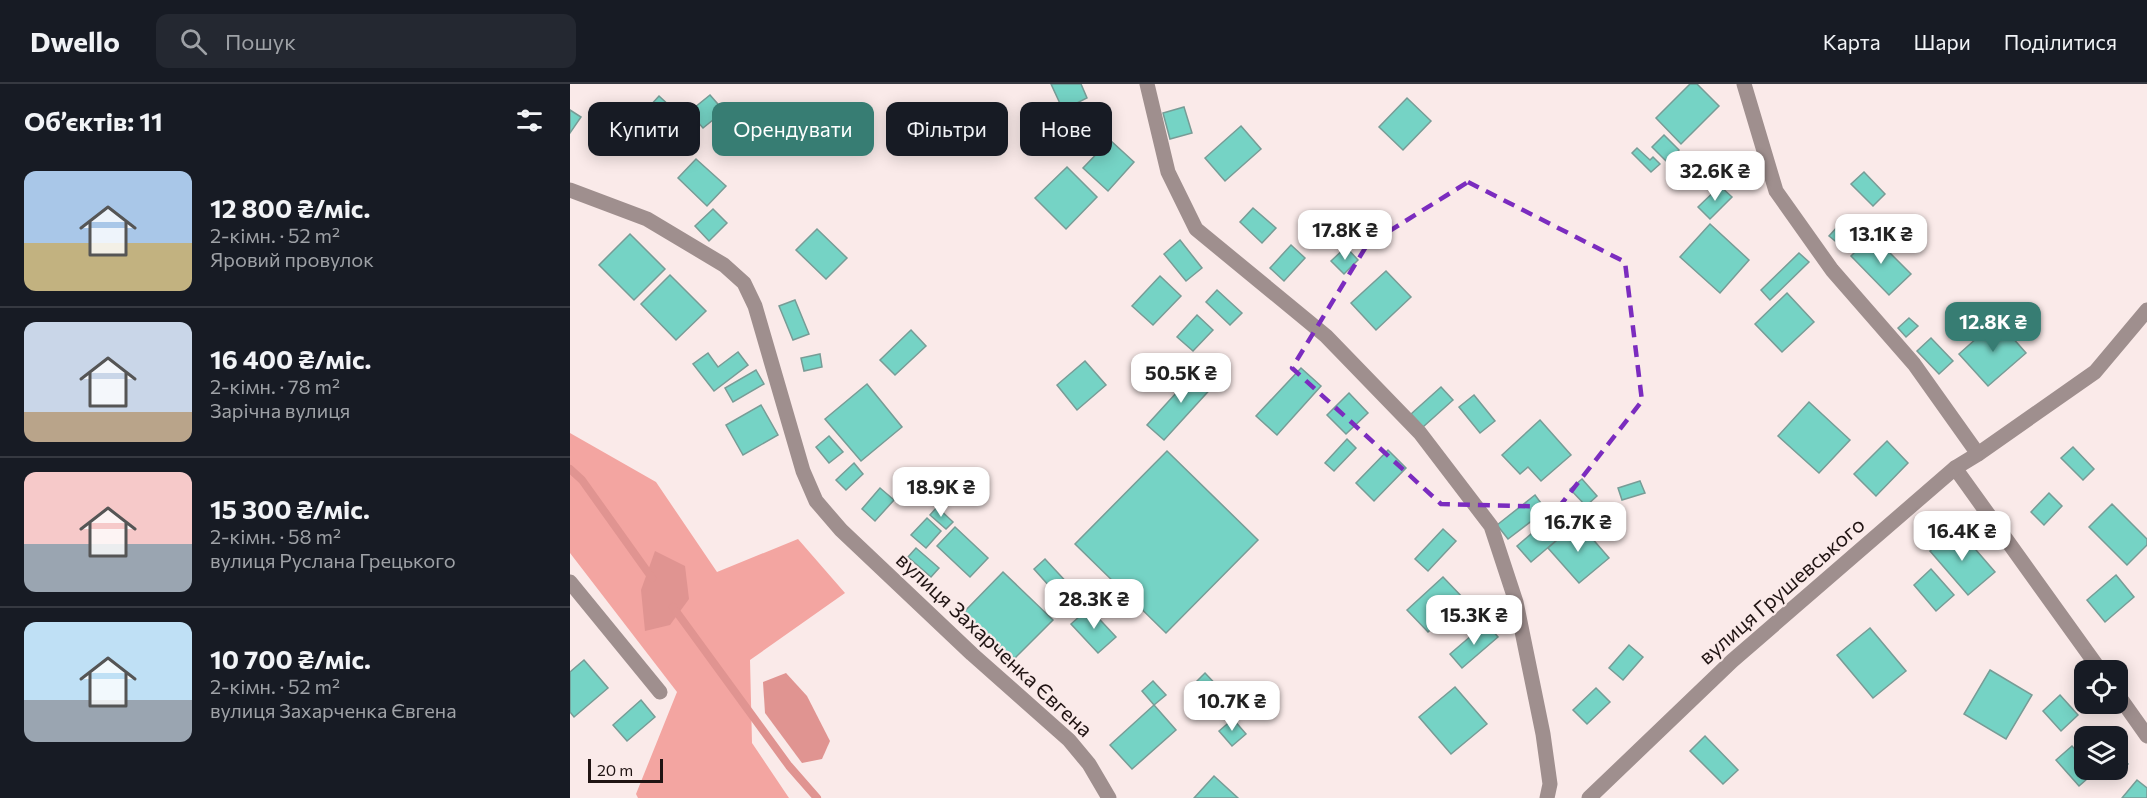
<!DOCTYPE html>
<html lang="uk">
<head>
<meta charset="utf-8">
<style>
  body { margin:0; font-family:Commissioner,sans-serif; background:#242831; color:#f1f3f6; height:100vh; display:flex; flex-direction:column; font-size:22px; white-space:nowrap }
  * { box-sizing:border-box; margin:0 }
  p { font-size:20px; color:#9ea1a6 }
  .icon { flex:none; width:33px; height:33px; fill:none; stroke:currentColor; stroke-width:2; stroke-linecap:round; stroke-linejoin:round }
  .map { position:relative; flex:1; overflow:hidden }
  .sheet { display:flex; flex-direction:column; background:#171b24; width:570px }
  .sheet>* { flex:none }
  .guide { position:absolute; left:18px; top:18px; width:570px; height:54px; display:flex; gap:12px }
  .tools { position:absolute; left:1504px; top:576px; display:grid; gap:12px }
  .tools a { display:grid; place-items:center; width:54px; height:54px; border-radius:12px; background:#171b24; box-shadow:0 3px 15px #0003; font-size:30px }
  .scale { position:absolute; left:18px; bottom:15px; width:75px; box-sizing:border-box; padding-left:6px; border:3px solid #201413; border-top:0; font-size:16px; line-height:21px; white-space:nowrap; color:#201413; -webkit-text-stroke:4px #faeae9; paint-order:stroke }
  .price { position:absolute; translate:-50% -51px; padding:0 14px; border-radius:12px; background:#fff; color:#222; font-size:20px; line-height:39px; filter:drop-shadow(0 2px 3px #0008) }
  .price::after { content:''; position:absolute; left:50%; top:36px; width:18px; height:14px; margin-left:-9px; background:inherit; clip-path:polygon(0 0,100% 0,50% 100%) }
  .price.selected { background:#377d73; color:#fff }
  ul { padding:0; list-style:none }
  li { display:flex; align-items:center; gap:18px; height:150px; padding:0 24px }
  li+li { border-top:2px solid #363941 }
  li span { display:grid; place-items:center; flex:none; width:168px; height:120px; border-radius:12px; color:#555 }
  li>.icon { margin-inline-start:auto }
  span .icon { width:72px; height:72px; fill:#fffc; stroke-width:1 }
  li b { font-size:26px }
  h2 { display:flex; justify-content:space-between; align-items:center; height:72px; padding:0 24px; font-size:26px }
  .tag { padding:0 21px; border-radius:12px; background:#171b24; box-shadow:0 3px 15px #0003; font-size:21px; line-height:54px }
  .tag.selected { background:#377d73; color:#fff }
  header { display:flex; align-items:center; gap:36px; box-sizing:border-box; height:84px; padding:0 30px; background:#171b24; border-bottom:2px solid #363941 }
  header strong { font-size:28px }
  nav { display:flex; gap:33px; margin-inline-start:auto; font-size:21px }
  .search { width:420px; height:54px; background:#242831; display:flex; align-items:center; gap:15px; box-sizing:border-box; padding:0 21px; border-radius:12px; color:#9ea1a6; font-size:22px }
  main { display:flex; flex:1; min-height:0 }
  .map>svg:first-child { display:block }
  .forest { fill:#f3a5a1 }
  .water { fill:#e09491 }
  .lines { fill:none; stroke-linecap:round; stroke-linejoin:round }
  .stream { stroke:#e09491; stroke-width:8 }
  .building { fill:#75d3c5; stroke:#779c96; stroke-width:1.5 }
  .minor { stroke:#9f8f8e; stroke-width:15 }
  .marked { fill:none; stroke:#7b2cbf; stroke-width:4.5; stroke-dasharray:12 8; stroke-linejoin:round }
  .labels { text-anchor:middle; stroke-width:4.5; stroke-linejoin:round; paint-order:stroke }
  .street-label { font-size:21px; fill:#201413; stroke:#faeae9 }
</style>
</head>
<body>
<header>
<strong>Dwello</strong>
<div class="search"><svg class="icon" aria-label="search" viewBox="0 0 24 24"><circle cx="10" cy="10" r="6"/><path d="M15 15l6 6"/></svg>Пошук</div>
<nav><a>Карта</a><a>Шари</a><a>Поділитися</a></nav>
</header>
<main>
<section class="sheet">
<h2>Об’єктів: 11<svg class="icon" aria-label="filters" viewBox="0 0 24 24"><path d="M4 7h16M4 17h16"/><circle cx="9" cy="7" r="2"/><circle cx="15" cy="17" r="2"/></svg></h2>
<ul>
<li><span style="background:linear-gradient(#a9c7e8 60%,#c2b280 0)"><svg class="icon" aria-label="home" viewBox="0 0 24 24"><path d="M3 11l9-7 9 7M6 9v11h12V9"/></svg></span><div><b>12 800 ₴/міс.</b><p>2-кімн. · 52 m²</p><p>Яровий провулок</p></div></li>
<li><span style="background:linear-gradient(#c9d6e8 75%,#b9a48a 0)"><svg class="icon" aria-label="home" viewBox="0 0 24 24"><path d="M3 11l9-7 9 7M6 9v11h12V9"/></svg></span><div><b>16 400 ₴/міс.</b><p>2-кімн. · 78 m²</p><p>Зарічна вулиця</p></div></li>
<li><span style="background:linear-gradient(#f6c9c9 60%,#9aa5b1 0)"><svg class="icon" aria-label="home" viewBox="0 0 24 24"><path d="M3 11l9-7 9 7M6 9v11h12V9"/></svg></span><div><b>15 300 ₴/міс.</b><p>2-кімн. · 58 m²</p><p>вулиця Руслана Грецького</p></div></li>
<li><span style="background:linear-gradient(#bfe0f5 65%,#9aa5b1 0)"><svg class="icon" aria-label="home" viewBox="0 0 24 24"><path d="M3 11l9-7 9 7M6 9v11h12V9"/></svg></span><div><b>10 700 ₴/міс.</b><p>2-кімн. · 52 m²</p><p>вулиця Захарченка Євгена</p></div></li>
</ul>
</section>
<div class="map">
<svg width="1577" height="714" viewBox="0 0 1577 714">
  <rect width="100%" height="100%" fill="#faeae9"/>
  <polygon class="forest" points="0,349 86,398 147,488 228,455 275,509 180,576 182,659 219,714 68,714 66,710 107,608 0,469"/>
  <g class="water">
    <polygon points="85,467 115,482 119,515 100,541 75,547 71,506"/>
    <polygon points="216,589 237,612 260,657 252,675 232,679 195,629 193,598"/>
  </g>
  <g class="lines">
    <g class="stream">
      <polyline points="0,385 12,396 82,494"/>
      <polyline points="103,523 219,682 247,714"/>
    </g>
  </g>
  <g class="building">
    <polygon points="481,0 511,0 517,14 493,26"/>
    <polygon points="1120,0 1127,0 1149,22 1111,60 1086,34"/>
    <polygon points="140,11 154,27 133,44 119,28"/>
    <polygon points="89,12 115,36 85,70 58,46"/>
    <polygon points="837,14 861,37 833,66 809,43"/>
    <polygon points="614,23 622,49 600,55 593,29"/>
    <polygon points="0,26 11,33 0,49"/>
    <polygon points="671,42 691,65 655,97 635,74"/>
    <polygon points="1094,51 1109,66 1097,78 1082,63"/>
    <polygon points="540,56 564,78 538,107 513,84"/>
    <polygon points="1067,64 1080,76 1083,73 1090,80 1081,88 1062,69"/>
    <polygon points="126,75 156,102 137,122 108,94"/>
    <polygon points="497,83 527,113 496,145 465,114"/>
    <polygon points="1294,88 1315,110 1303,122 1281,100"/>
    <polygon points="1150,102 1162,113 1140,135 1128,123"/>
    <polygon points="683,124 706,144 692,159 670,138"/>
    <polygon points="143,125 157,139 139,157 125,142"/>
    <polygon points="1278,131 1288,140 1270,161 1259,152"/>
    <polygon points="1140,140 1179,176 1150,209 1110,173"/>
    <polygon points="247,145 277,174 256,195 226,166"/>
    <polygon points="60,150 95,185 64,216 29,181"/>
    <polygon points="1302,151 1341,190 1319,211 1281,172"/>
    <polygon points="610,156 632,184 616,197 594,170"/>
    <polygon points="721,161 735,174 714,197 700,184"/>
    <polygon points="776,163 788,176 774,190 761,177"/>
    <polygon points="1229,169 1239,178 1200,216 1191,206"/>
    <polygon points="816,187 841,213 806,246 781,219"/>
    <polygon points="100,191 136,227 106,256 71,220"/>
    <polygon points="590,192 611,212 583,241 562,222"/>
    <polygon points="647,206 672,229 660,241 636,218"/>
    <polygon points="1217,209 1244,238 1212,268 1185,240"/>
    <polygon points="225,216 239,250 223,256 209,222"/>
    <polygon points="627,231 643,246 623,267 607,253"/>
    <polygon points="1339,234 1348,242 1336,253 1328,244"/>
    <polygon points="1427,236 1456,269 1418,302 1389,270"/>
    <polygon points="341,246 356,262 325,291 310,276"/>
    <polygon points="1361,254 1383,277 1369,290 1347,267"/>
    <polygon points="168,268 178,281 144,307 123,280 138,269 148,283"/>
    <polygon points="250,270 252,283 234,287 231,274"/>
    <polygon points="515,277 536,301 507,326 487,301"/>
    <polygon points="731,284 751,302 707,351 686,332"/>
    <polygon points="628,285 645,300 594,356 577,341"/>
    <polygon points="186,286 194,300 163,318 155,304"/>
    <polygon points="297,300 332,343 291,377 255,335"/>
    <polygon points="871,303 883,316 853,343 841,330"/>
    <polygon points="779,309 798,329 776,350 757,331"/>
    <polygon points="904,311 925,337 910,349 889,323"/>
    <polygon points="1239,318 1280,356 1249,389 1208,352"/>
    <polygon points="191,321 208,351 173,371 156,341"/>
    <polygon points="970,336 1001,371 971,397 958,383 950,390 932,371"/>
    <polygon points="259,352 273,368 259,379 246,363"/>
    <polygon points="777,355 786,364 764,387 755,379"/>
    <polygon points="1317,357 1338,379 1306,412 1284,390"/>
    <polygon points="1503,363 1524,385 1513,396 1491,374"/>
    <polygon points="818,366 836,384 804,417 786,399"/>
    <polygon points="597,367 688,456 596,549 505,460"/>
    <polygon points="284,379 293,390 276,406 266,396"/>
    <polygon points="1012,395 1027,412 1016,422 1000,405"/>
    <polygon points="1070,397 1075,409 1052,416 1048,404"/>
    <polygon points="310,404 324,416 305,437 292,425"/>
    <polygon points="1479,409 1492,422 1474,441 1461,428"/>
    <polygon points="965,411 976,426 938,455 927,441"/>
    <polygon points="1542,420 1577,455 1577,461 1557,481 1519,443"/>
    <polygon points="994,422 1008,438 961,478 947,462"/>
    <polygon points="367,423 383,438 376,445 360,431"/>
    <polygon points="1035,423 1044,434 1021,454 1012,443"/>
    <polygon points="357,434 371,447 356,464 341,451"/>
    <polygon points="1008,438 1039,474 1009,499 978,464"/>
    <polygon points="385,443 418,474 400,493 367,462"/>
    <polygon points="1387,444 1425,488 1398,511 1360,467"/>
    <polygon points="873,445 886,457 858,487 845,475"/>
    <polygon points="346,464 369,484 361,493 338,473"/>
    <polygon points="475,475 501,503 489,513 464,485"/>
    <polygon points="1361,485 1384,511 1366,527 1344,501"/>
    <polygon points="433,488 483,536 442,577 393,529"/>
    <polygon points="1546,491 1564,513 1535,538 1517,516"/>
    <polygon points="873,493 894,515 858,548 837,526"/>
    <polygon points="519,524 546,553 528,569 501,540"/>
    <polygon points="916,539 928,553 892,584 880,570"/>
    <polygon points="1300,544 1336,587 1303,614 1267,571"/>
    <polygon points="1059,561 1073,573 1053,596 1039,584"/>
    <polygon points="14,576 38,604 4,633 0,628 0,588"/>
    <polygon points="1420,586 1462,611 1436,655 1394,630"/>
    <polygon points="635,589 653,608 642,618 625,599"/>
    <polygon points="583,597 596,611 584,621 572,607"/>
    <polygon points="885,603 917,640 881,670 849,633"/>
    <polygon points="1026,604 1040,618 1017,640 1003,626"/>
    <polygon points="1490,611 1508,631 1491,647 1473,627"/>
    <polygon points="71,616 85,633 57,657 43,641"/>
    <polygon points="584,621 606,646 562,685 540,661"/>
    <polygon points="663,635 676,650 662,662 649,647"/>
    <polygon points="1135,652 1168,686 1153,700 1120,667"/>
    <polygon points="1502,662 1515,677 1515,686 1523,686 1525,688 1509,702 1486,676"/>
    <polygon points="1548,669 1558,680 1545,692 1539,686 1548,686"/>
    <polygon points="644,692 668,714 624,714"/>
    <polygon points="1567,696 1577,704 1577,714 1552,714"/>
  </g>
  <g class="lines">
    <g class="minor">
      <polyline points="577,0 598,88 626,145 756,252 850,349 921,442 946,518 973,650 980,700 977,714"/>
      <polyline points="1174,0 1206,107 1262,186 1344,280 1408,370"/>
      <polyline points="0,106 77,135 154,181 174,199 185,222 233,387 246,417 271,446 402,570 499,656 519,680 539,714"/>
      <polyline points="1385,384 1530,586"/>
      <polyline points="0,498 90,608"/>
      <polyline points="1548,611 1577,652"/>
      <polyline points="1019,714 1162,577 1385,384 1408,370 1525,288 1577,226"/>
    </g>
  </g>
  <path class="marked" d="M 898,98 L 1055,178 L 1072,317 L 989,423 L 871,420 L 722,284 L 797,161 Z"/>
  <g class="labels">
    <g class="street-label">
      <text transform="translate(1212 507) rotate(-41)" y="7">вулиця Грушевського</text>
      <text transform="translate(424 561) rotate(43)" y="7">вулиця Захарченка Євгена</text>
    </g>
  </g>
</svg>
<div class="tools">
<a><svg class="icon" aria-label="locate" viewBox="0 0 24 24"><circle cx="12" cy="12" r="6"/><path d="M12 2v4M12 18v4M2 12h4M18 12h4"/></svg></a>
<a><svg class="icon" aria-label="layers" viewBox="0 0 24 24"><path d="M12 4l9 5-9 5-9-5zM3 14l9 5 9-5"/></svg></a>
</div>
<div class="scale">20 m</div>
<b class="price" style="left:1145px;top:118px">32.6K ₴</b>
<b class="price" style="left:775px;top:177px">17.8K ₴</b>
<b class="price" style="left:1311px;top:181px">13.1K ₴</b>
<b class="price selected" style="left:1423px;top:269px">12.8K ₴</b>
<b class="price" style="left:611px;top:320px">50.5K ₴</b>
<b class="price" style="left:371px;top:434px">18.9K ₴</b>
<b class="price" style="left:1008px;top:469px">16.7K ₴</b>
<b class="price" style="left:1392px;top:478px">16.4K ₴</b>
<b class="price" style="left:524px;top:546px">28.3K ₴</b>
<b class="price" style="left:904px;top:562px">15.3K ₴</b>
<b class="price" style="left:662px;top:648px">10.7K ₴</b>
<div class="guide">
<a class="tag">Купити</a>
<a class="tag selected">Орендувати</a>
<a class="tag">Фільтри</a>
<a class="tag">Нове</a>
</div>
</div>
</main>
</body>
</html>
